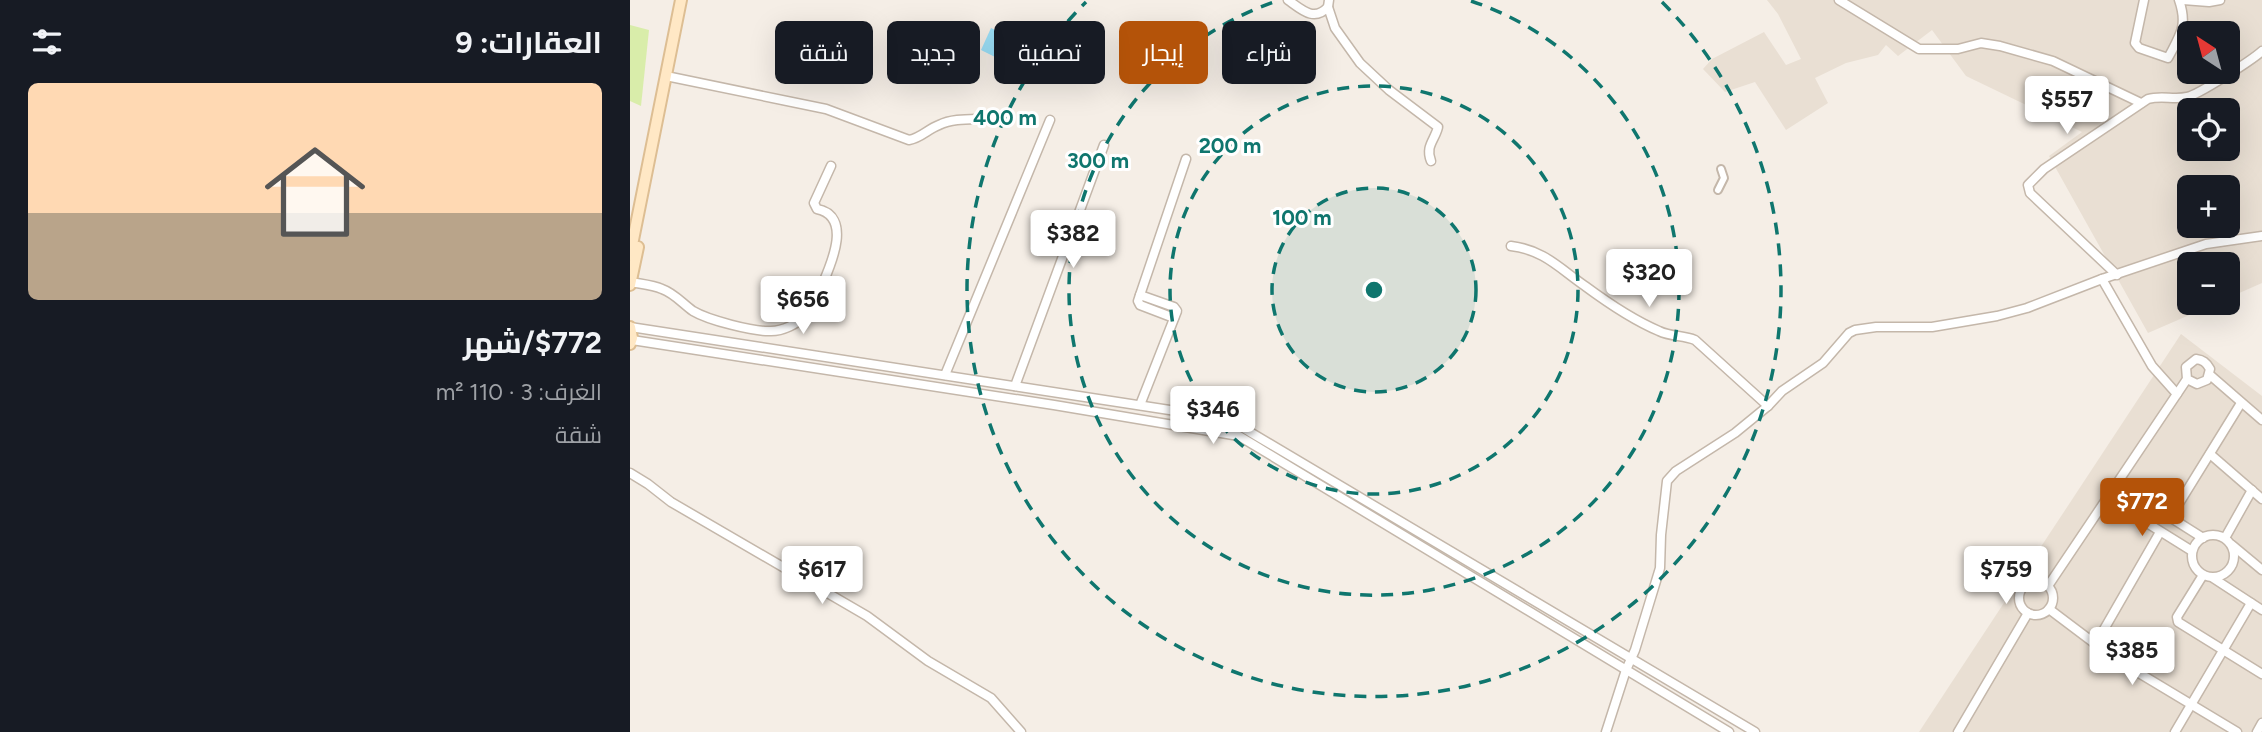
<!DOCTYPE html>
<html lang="ar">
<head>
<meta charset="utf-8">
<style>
  body { margin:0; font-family:Figtree,Cairo,sans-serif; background:#242831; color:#f1f3f6; direction:rtl; height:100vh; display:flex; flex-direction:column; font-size:26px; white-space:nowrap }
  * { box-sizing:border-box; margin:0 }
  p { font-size:23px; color:#9ea1a6 }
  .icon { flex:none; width:38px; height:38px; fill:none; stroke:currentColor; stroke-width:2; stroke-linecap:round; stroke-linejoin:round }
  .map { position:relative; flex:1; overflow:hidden; direction:ltr }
  .panel { display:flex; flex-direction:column; background:#171b24; width:630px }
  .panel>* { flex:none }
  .banner { position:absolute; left:21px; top:21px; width:665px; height:63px; direction:rtl; display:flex; gap:14px }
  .needle { width:46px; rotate:324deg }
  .fabs { position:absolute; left:1547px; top:21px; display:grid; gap:14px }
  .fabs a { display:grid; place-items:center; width:63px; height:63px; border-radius:10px; background:#171b24; box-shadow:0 7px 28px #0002; font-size:35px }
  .price { position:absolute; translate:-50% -60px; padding:0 16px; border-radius:7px; background:#fff; color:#222; font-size:23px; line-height:46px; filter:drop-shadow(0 2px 4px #0008) }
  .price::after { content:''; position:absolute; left:50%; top:42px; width:21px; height:16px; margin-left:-10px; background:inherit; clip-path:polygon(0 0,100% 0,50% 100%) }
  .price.selected { background:#b45309; color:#fff }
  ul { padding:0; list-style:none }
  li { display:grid; align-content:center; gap:14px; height:371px; padding:0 28px }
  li+li { border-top:2px solid #363941 }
  li span { display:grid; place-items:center; height:217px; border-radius:10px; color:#555 }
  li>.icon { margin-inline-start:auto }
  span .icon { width:126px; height:126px; fill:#fffc; stroke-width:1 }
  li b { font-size:30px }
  h2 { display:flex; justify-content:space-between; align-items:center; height:84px; padding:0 28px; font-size:30px }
  .chip { padding:0 24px; border-radius:10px; background:#171b24; box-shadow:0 7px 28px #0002; font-size:24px; line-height:63px }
  .chip.selected { background:#b45309; color:#fff }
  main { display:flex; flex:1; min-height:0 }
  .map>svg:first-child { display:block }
  .residential { fill:#e9dfd3; fill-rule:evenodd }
  .green { fill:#d9edaa }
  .water { fill:#9ce0f8 }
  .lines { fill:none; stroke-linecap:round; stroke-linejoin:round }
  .pedestrian-casing { stroke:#c4b7aa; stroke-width:10 }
  .minor-casing { stroke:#c4b7aa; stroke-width:11 }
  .secondary-casing { stroke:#ddbe93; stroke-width:14 }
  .pedestrian { stroke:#fff; stroke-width:6 }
  .minor { stroke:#fff; stroke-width:8 }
  .secondary { stroke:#ffe8c5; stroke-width:10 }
  .ring { fill:none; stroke:#0f766e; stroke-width:3.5; stroke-dasharray:12 9 }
  .centre { fill:#0f766e; stroke:#fff; stroke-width:3.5 }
  .ring-label { font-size:21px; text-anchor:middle; font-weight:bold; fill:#0f766e; stroke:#fff; stroke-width:6; stroke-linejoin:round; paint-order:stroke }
</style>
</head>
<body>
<main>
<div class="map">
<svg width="1632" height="732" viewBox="0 0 1632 732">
  <rect width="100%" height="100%" fill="#f5eee6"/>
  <g class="residential">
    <path d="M 1137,0 L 1632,0 L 1632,283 L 1598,298 L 1598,264 L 1559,264 L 1559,303 L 1587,303 L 1518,333 L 1419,156 L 1452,132 L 1336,76 L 1302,30 L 1268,56 L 1256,45 L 1248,55 L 1216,63 L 1185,78 L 1198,103 L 1156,130 L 1125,82 L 1095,92 L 1073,69 L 1082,59 L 1134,32 L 1156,65 L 1171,59 L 1148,14 ZM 1559,33 L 1598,33 L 1598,72 L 1559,72 ZM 1559,110 L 1598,110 L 1598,149 L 1559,149 ZM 1559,187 L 1598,187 L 1598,226 L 1559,226 Z"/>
    <polygon points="1551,334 1632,396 1632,732 1289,732"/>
  </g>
  <polygon class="green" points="0,25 19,30 11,106 0,101"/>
  <polygon class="water" points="361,28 376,35 365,57 351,50"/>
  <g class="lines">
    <g class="pedestrian-casing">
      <polyline id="pedestrian" points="1088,190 1094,178 1091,169"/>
    </g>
    <g class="minor-casing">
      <g id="minor">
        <path d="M 658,0 C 672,10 684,22 698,7 L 699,0"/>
        <polyline points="1209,0 1289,49 1328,49 1351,43 1370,46 1423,61 1511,103"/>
        <path d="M 1514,0 L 1505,43 L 1509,48 L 1538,58 C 1550,35 1558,26 1549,0"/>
        <polyline points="1553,0 1579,2 1590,0"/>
        <path d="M 698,7 L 705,28 L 730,63 L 759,90 L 808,127 C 805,140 795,146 801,161"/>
        <path d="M 36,76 L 196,109 L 279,140 C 291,138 298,129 309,125 C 325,117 347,120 364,118"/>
        <path d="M 881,246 C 914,250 929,268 955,286 C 978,303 1003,320 1029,331 C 1041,337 1053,335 1065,340 L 1138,406"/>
        <path d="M 1487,275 L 1400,193 L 1398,185 L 1414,169 L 1518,99 C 1532,95 1543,100 1557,97 C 1568,95 1622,60 1632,51"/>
        <polyline points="1472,279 1522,366 1547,394"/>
        <path d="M 1,282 C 11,284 23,285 32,289 C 44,293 53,304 63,311 C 78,320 124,332 141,331 C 153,331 167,324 175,316 C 184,307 189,294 193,283 C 202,262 222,216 187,209 L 184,203 L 201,166"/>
        <polyline points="544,318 510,305 508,301 556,159"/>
        <polyline points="0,327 598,419 1125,732"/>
        <polyline points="2,340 424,405 609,436 1099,732"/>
        <polyline points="315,375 420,120"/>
        <polyline points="1580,375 1632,420"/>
        <polyline points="385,386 474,145"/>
        <polyline points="510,405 547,311 544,307 510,295"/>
        <polyline points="1580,454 1632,499"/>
        <polyline points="0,473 18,484 41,502 237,616 298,661 361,698 391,732"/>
        <polyline points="1486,483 1573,538"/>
        <polyline points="1477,498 1562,551"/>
        <polyline points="1540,518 1611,403"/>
        <circle cx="1583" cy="556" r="21"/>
        <polyline points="1595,538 1622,490"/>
        <polyline points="1602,545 1632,570"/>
        <polyline points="1573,575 1547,617 1548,622 1632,674"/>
        <polyline points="1583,578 1632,610"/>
        <circle cx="1406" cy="598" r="17"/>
        <path d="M 1418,586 L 1557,379 L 1556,367 L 1566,359 C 1573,360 1576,362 1580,369 L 1577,380 L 1567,384 L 1557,379"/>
        <polyline points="1419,609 1484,658 1607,732"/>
        <polyline points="1465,645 1530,532"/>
        <polyline points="976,732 996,670 1005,650 1030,568 1031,535 1037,481 1046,471 1105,433 1138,406 1152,391 1193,363 1219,333 1225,330 1246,327 1302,327 1367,316 1397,308 1472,279 1576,244 1632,236"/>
        <polyline points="1328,732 1398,613"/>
        <polyline points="1545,732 1621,603"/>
        <polyline points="1627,732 1632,723"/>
      </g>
    </g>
    <g class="secondary-casing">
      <g id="secondary">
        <polyline points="0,255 51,0"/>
        <polyline points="0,285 8,247"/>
        <polyline points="0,327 2,338 0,344"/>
      </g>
    </g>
    <use href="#pedestrian" class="pedestrian"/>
    <use href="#minor" class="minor"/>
    <use href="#secondary" class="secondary"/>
  </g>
  <circle cx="744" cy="290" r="102" fill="#0f766e" fill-opacity=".12"/>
  <g class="ring">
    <circle cx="744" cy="290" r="102"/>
    <circle cx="744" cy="290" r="204"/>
    <path d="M841 1A305 305 0 1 1 647 1"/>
    <path d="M1032 2A407 407 0 1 1 456 2"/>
  </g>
  <circle cx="744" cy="290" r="10" class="centre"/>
  <g class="ring-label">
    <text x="375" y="125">400 m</text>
    <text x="600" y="153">200 m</text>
    <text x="468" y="168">300 m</text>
    <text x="672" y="225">100 m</text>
  </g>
</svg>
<div class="fabs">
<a><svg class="needle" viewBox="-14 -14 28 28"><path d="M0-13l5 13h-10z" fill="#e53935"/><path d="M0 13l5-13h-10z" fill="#9ea1a6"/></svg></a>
<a><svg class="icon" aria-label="locate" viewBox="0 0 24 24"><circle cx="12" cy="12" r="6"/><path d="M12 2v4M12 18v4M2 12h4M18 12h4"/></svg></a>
<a>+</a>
<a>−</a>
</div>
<b class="price" style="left:1437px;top:136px">$557</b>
<b class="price" style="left:443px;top:270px">$382</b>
<b class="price" style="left:1019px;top:309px">$320</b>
<b class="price" style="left:173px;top:336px">$656</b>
<b class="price" style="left:583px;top:446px">$346</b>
<b class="price selected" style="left:1512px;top:538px">$772</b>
<b class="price" style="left:192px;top:606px">$617</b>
<b class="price" style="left:1376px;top:606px">$759</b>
<b class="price" style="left:1502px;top:687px">$385</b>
<div class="banner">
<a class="chip">شراء</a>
<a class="chip selected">إيجار</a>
<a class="chip">تصفية</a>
<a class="chip">جديد</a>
<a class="chip">شقة</a>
</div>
</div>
<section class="panel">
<h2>العقارات: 9<svg class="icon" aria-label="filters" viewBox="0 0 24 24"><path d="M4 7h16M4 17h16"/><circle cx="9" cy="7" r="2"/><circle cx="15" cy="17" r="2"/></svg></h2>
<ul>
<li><span style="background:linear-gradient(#ffd9b3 60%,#b9a48a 0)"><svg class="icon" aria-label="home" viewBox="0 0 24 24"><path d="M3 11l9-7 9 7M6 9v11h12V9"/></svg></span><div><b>$772/شهر</b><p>الغرف: 3 · 110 m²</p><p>شقة</p></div></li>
</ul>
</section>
</main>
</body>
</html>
